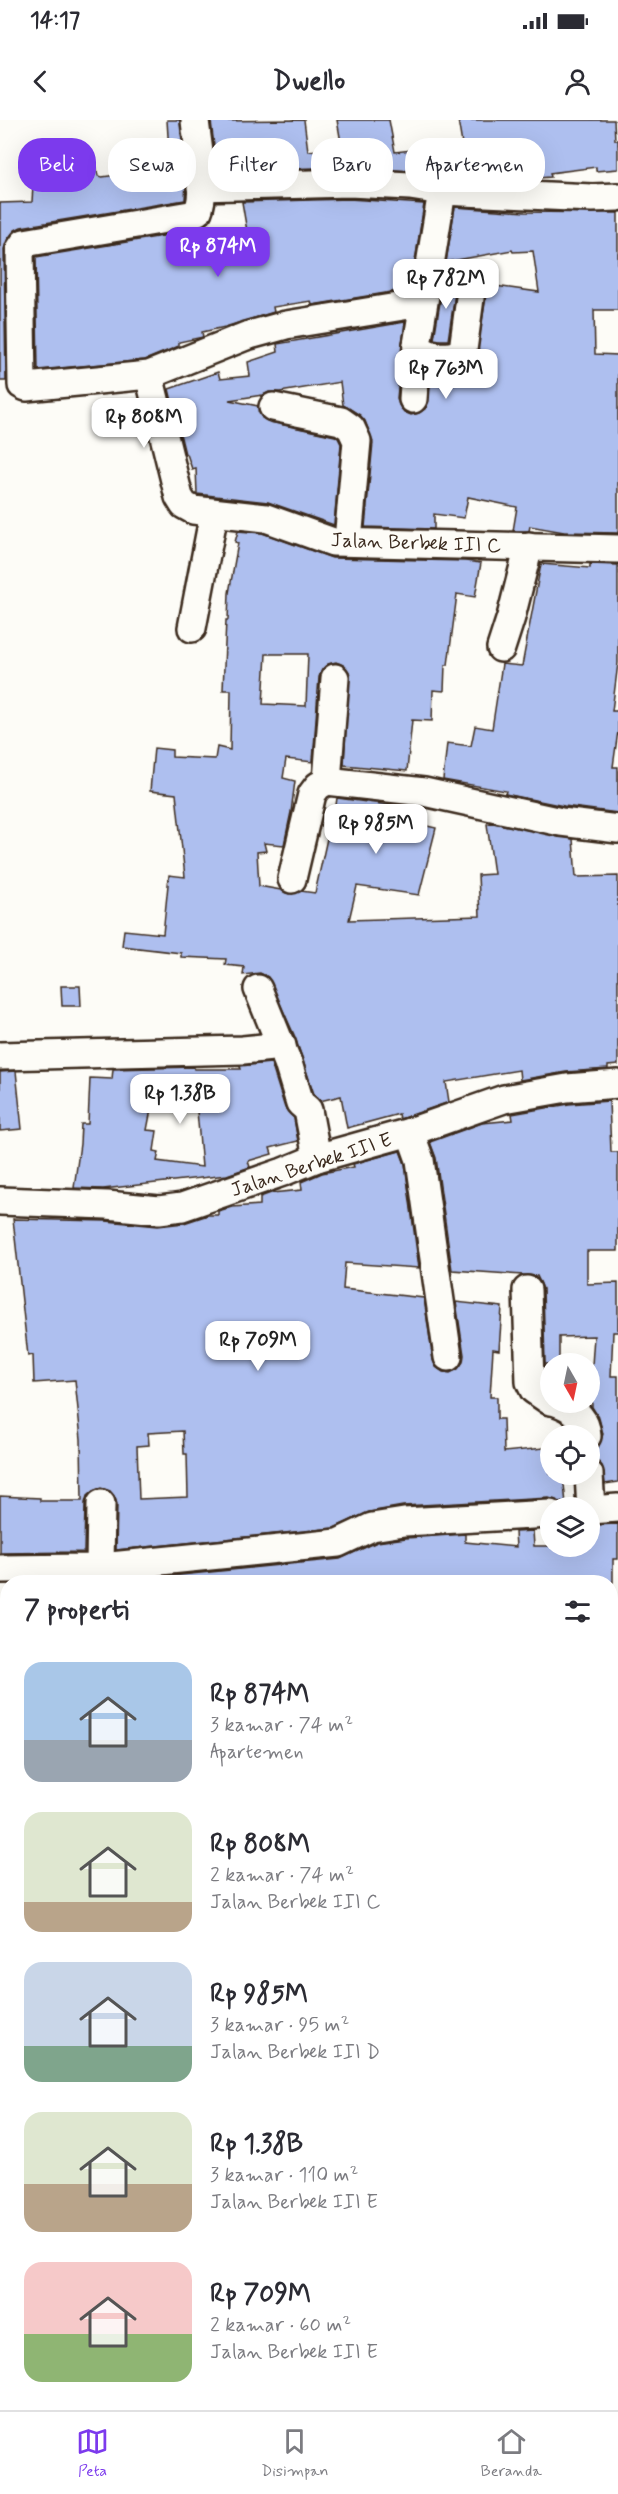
<!DOCTYPE html>
<html lang="id">
<head>
<meta charset="utf-8">
<style>
  body { margin:0; font-family:Mynerve,sans-serif; background:#f7f7f7; color:#2b2b33; height:100vh; display:flex; flex-direction:column; font-size:22px; white-space:nowrap }
  * { box-sizing:border-box; margin:0 }
  p { font-size:20px; color:#7c7c81 }
  .icon { flex:none; width:33px; height:33px; fill:none; stroke:currentColor; stroke-width:2; stroke-linecap:round; stroke-linejoin:round }
  .map { position:relative; flex:1; overflow:hidden }
  .details { position:absolute; left:0px; top:1455px; width:618px; height:836px; display:flex; flex-direction:column; background:#fff; border-radius:24px 24px 0 0; box-shadow:0 6px 24px #0002 }
  .details>* { flex:none }
  .banner { position:absolute; left:18px; top:18px; width:582px; height:54px; display:flex; gap:12px }
  .needle { width:39px; rotate:171deg }
  .controls { position:absolute; left:540px; top:1233px; display:grid; gap:12px }
  .controls a { display:grid; place-items:center; width:60px; height:60px; border-radius:50%; background:#fff; box-shadow:0 6px 24px #0002; font-size:30px }
  .price { position:absolute; translate:-50% -51px; padding:0 14px; border-radius:12px; background:#fff; color:#222; font-size:20px; line-height:39px; filter:drop-shadow(0 2px 3px #0008) }
  .price::after { content:''; position:absolute; left:50%; top:36px; width:18px; height:14px; margin-left:-9px; background:inherit; clip-path:polygon(0 0,100% 0,50% 100%) }
  .price.current { background:#7c3aed; color:#fff }
  ul { padding:0; list-style:none }
  li { display:flex; align-items:center; gap:18px; height:150px; padding:0 24px }
  li span { display:grid; place-items:center; flex:none; width:168px; height:120px; border-radius:18px; color:#555 }
  li>.icon { margin-inline-start:auto }
  span .icon { width:72px; height:72px; fill:#fffc; stroke-width:1 }
  li b { font-size:26px }
  h2 { display:flex; justify-content:space-between; align-items:center; height:72px; padding:0 24px; font-size:26px }
  .tag { padding:0 21px; border-radius:24px; background:#fff; box-shadow:0 6px 24px #0002; font-size:21px; line-height:54px }
  .tag.current { background:#7c3aed; color:#fff }
  .status { display:flex; justify-content:space-between; align-items:center; height:42px; padding:0 30px; background:#fff; direction:ltr }
  .status svg { height:16px; fill:currentColor }
  header { display:flex; justify-content:space-between; align-items:center; height:78px; padding:0 24px; background:#fff; font-size:27px; font-weight:700 }
  .menu { display:flex; justify-content:space-around; align-items:center; height:84px; border-top:2px solid #e1e1e2; background:#fff; font-size:16px; color:#7c7c81 }
  .menu a { display:grid; justify-items:center; gap:3px }
  .menu .current { color:#7c3aed }
  .map>svg:first-child { display:block }
  .built { fill:#e5eaf5 }
  .green { fill:#c8df95; stroke:#82845a; stroke-width:1.5 }
  .building { fill:#aebfef; stroke:#3b2a1e; stroke-width:1.5; fill-rule:evenodd }
  .lines { fill:none; stroke-linecap:round; stroke-linejoin:round }
  .minor-casing { stroke:#3b2a1e; stroke-width:32 }
  .highway-casing { stroke:#3b2a1e; stroke-width:38 }
  .minor { stroke:#fdfcf7; stroke-width:27 }
  .highway { stroke:#fdfcf7; stroke-width:33 }
  .labels { text-anchor:middle; stroke-width:5; stroke-linejoin:round; paint-order:stroke }
  .street-label { font-size:20px; fill:#3b2a1e; stroke:#fdfcf7 }
</style>
</head>
<body>
<div class="status"><b>14:17</b><svg viewBox="0 0 49 12"><path d="M0 12V9h3v3zM5 12V6h3v6zM10 12V3h3v9zM15 12V0h3v12zM26 1h20v11H26zM47 4h2v5h-2z"/></svg></div>
<header><svg class="icon" aria-label="back" viewBox="0 0 24 24"><path d="M15 5l-7 7 7 7"/></svg>Dwello<svg class="icon" aria-label="person" viewBox="0 0 24 24"><circle cx="12" cy="8" r="4"/><path d="M4 21q1-7 8-7t8 7"/></svg></header>
<div class="map">
<svg width="618" height="2290" viewBox="0 0 618 2290">
  <rect width="100%" height="100%" fill="#fdfcf7"/>
  <filter id="ink" filterUnits="userSpaceOnUse"><feTurbulence type="fractalNoise" baseFrequency=".0167" numOctaves="2"/><feDisplacementMap in="SourceGraphic" scale="12" xChannelSelector="R" yChannelSelector="G"/><feConvolveMatrix kernelMatrix="1 2 1 2 8 2 1 2 1" color-interpolation-filters="sRGB"/></filter>
  <g filter="url(#ink)">
    <polygon class="built" points="0,1856 8,1857 8,2283 250,2283 251,2290 0,2290"/>
    <polygon class="green" points="611,1555 618,1556 618,1730 611,1732"/>
    <g class="building">
      <polygon points="167,0 180,0 186,60 185,80 21,107 15,110 7,120 4,129 6,261 0,261 0,83 32,82 33,65 46,66 44,47 95,39 98,56 102,57 170,48"/>
      <polygon points="304,0 308,31 342,28 337,0 389,0 395,32 438,27 438,25 462,24 458,0 614,0 615,20 618,20 618,49 596,51 596,47 550,53 551,57 522,59 350,47 217,51 211,1"/>
      <polygon points="349,79 424,84 414,148 396,151 413,154 410,169 312,185 311,181 273,187 274,192 225,207 202,212 203,217 179,222 179,226 145,240 38,250 36,137 193,111 201,107 205,122 248,117 242,82"/>
      <polygon points="455,87 525,92 618,93 618,190 594,190 595,234 618,235 618,413 564,412 530,406 529,411 513,411 517,387 468,377 464,398 434,394 434,409 365,407 373,322 365,301 360,295 343,285 340,262 280,272 269,272 263,275 229,280 258,286 262,298 270,302 335,316 338,318 341,324 334,405 268,382 197,374 196,348 192,349 187,334 185,334 169,269 218,252 220,259 250,256 248,242 278,232 277,224 405,202 397,278 399,285 404,292 411,295 419,293 426,288 429,281 431,251 457,250 466,247 476,238 488,165 539,172 533,131 513,132 512,130 446,142"/>
      <polygon points="444,158 457,160 448,220 440,220 434,219"/>
      <path d="M 238,411 L 262,413 L 332,438 L 465,441 L 481,443 L 475,477 L 457,474 L 448,545 L 445,545 L 444,571 L 433,570 L 432,601 L 412,600 L 407,651 L 344,645 L 349,552 L 343,545 L 336,542 L 328,544 L 322,550 L 319,557 L 313,642 L 286,639 L 283,658 L 295,661 L 291,692 L 284,725 L 264,723 L 266,731 L 257,732 L 259,766 L 281,770 L 289,774 L 301,771 L 315,773 L 330,705 L 333,706 L 337,678 L 404,687 L 401,700 L 436,708 L 419,775 L 357,766 L 349,800 L 480,796 L 478,755 L 494,754 L 487,704 L 493,703 L 573,719 L 576,757 L 618,756 L 618,945 L 608,946 L 608,949 L 566,952 L 520,960 L 519,950 L 446,962 L 449,982 L 400,999 L 399,994 L 347,1008 L 341,976 L 320,981 L 314,974 L 295,917 L 268,857 L 260,853 L 243,855 L 244,847 L 225,845 L 226,839 L 181,837 L 181,833 L 122,826 L 124,810 L 163,814 L 169,755 L 185,757 L 176,674 L 150,671 L 154,628 L 172,630 L 172,637 L 215,639 L 217,627 L 230,630 L 231,570 L 223,570 L 226,500 L 228,500 L 229,473 L 238,423 L 235,422 ZM 266,534 L 308,534 L 306,586 L 263,584 Z"/>
      <polygon points="541,444 590,448 590,444 618,445 618,543 612,591 618,591 618,611 613,647 618,647 618,693 564,686 505,674 506,671 443,660 447,623 471,626 475,606 492,609 502,544 522,546"/>
      <polygon points="61,866 80,866 81,886 62,886"/>
      <path d="M 271,943 L 285,988 L 294,998 L 298,1021 L 270,1028 L 272,1034 L 248,1041 L 250,1047 L 227,1055 L 103,1069 L 74,1068 L 80,1024 L 81,1004 L 88,1004 L 90,958 L 112,959 L 113,949 L 194,947 L 194,949 L 241,949 L 240,946 ZM 160,968 L 195,969 L 202,1047 L 157,1041 L 159,1032 L 154,1031 L 157,1011 L 147,1010 L 154,974 L 159,974 Z"/>
      <polygon points="16,951 22,1009 0,1011 0,952"/>
      <polygon points="609,981 611,1032 618,1032 618,1131 587,1131 587,1164 618,1163 618,1212 613,1212 611,1256 618,1256 618,1362 605,1364 602,1346 591,1339 590,1331 598,1328 603,1314 599,1298 592,1287 591,1260 594,1216 559,1217 559,1244 545,1244 543,1169 537,1156 452,1150 436,1038 430,1022 482,1003 513,1000 512,994 569,984"/>
      <path d="M 400,1031 L 405,1044 L 419,1148 L 345,1143 L 343,1169 L 424,1178 L 433,1240 L 436,1247 L 443,1252 L 450,1253 L 458,1249 L 463,1242 L 464,1235 L 456,1182 L 502,1187 L 499,1230 L 493,1229 L 490,1277 L 497,1277 L 497,1299 L 503,1299 L 504,1332 L 544,1328 L 546,1342 L 550,1341 L 550,1354 L 563,1354 L 566,1384 L 549,1378 L 403,1386 L 369,1392 L 334,1408 L 116,1430 L 117,1384 L 114,1376 L 110,1371 L 101,1368 L 93,1371 L 87,1376 L 85,1383 L 84,1432 L 0,1433 L 0,1376 L 40,1378 L 40,1381 L 82,1381 L 81,1319 L 75,1260 L 34,1263 L 33,1235 L 28,1236 L 13,1099 L 106,1101 L 158,1106 L 184,1103 L 208,1095 L 218,1095 L 218,1091 L 232,1087 L 260,1085 L 260,1077 L 271,1073 L 302,1070 L 301,1062 L 322,1053 L 354,1047 L 353,1044 ZM 183,1311 L 184,1334 L 187,1334 L 188,1377 L 139,1379 L 137,1326 L 149,1325 L 148,1313 Z"/>
      <polygon points="618,1404 618,1439 613,1439 613,1462 172,1462 171,1456 340,1439 377,1422 406,1418 465,1414 465,1422 516,1427 515,1412 533,1411 534,1426 590,1426 590,1405"/>
    </g>
    <g class="lines">
      <g class="minor-casing">
        <g id="minor">
          <path d="M 195,0 C 197,23 207,71 198,91 L 190,95 L 24,123 L 20,129 L 22,265 L 26,267 L 149,255 L 246,216 L 286,205 L 422,183"/>
          <polyline points="201,67 349,63 410,66 442,71 592,78 618,77"/>
          <path d="M 442,71 L 417,225 C 426,238 451,240 463,230 L 472,163"/>
          <polyline points="149,255 179,377 184,385 193,390 266,398 333,422 618,429"/>
          <polyline points="413,279 417,225"/>
          <polyline points="273,287 341,301 351,308 357,321 348,421"/>
          <polyline points="192,508 214,393"/>
          <polyline points="501,528 511,497 529,426"/>
          <polyline points="327,661 335,558"/>
          <polyline points="292,759 312,674 318,666 327,661 424,672 561,702 618,709"/>
          <polyline points="258,869 288,943 300,983 308,990 317,1038"/>
          <polyline points="0,936 243,930 282,926"/>
          <polyline points="410,1012 420,1040 448,1237"/>
          <polyline points="0,1081 107,1085 159,1090 182,1087 283,1052 317,1038 410,1012 504,979 567,968 618,964"/>
          <polyline points="527,1170 530,1262 534,1270 550,1281"/>
          <path d="M 556,1282 C 573,1288 586,1297 587,1316"/>
          <polyline points="589,1354 591,1390"/>
          <polyline points="590,1390 618,1388"/>
          <polyline points="100,1447 101,1384"/>
          <polyline points="0,1449 91,1448 338,1423 372,1407 404,1402 550,1394"/>
          <polyline points="0,1671 8,1671"/>
          <polyline points="610,1744 618,1742"/>
          <polyline points="610,1775 618,1810"/>
          <polyline points="610,1852 618,1850"/>
          <polyline points="610,1902 618,1900"/>
          <polyline points="610,2163 618,2163"/>
        </g>
      </g>
      <g class="highway-casing">
        <g id="highway">
          <polyline points="0,1768 8,1769"/>
          <polyline points="610,1775 618,1773"/>
          <polyline points="0,1831 8,1832"/>
          <polyline points="610,1833 618,1831"/>
        </g>
      </g>
      <use href="#minor" class="minor"/>
      <use href="#highway" class="highway"/>
    </g>
  </g>
  <g class="labels">
    <g class="street-label">
      <text transform="translate(416 422) rotate(2)" y="7">Jalan Berbek III C</text>
      <text transform="translate(311 1044) rotate(-18)" y="7">Jalan Berbek III E</text>
    </g>
  </g>
</svg>
<div class="controls">
<a><svg class="needle" viewBox="-14 -14 28 28"><path d="M0-13l5 13h-10z" fill="#e53935"/><path d="M0 13l5-13h-10z" fill="#7c7c81"/></svg></a>
<a><svg class="icon" aria-label="locate" viewBox="0 0 24 24"><circle cx="12" cy="12" r="6"/><path d="M12 2v4M12 18v4M2 12h4M18 12h4"/></svg></a>
<a><svg class="icon" aria-label="layers" viewBox="0 0 24 24"><path d="M12 4l9 5-9 5-9-5zM3 14l9 5 9-5"/></svg></a>
</div>
<b class="price current" style="left:218px;top:158px">Rp 874M</b>
<b class="price" style="left:446px;top:190px">Rp 782M</b>
<b class="price" style="left:446px;top:280px">Rp 763M</b>
<b class="price" style="left:144px;top:329px">Rp 808M</b>
<b class="price" style="left:376px;top:735px">Rp 985M</b>
<b class="price" style="left:180px;top:1005px">Rp 1.38B</b>
<b class="price" style="left:258px;top:1252px">Rp 709M</b>
<div class="banner">
<a class="tag current">Beli</a>
<a class="tag">Sewa</a>
<a class="tag">Filter</a>
<a class="tag">Baru</a>
<a class="tag">Apartemen</a>
</div>
<section class="details">
<h2>7 properti<svg class="icon" aria-label="filters" viewBox="0 0 24 24"><path d="M4 7h16M4 17h16"/><circle cx="9" cy="7" r="2"/><circle cx="15" cy="17" r="2"/></svg></h2>
<ul>
<li><span style="background:linear-gradient(#a9c7e8 65%,#9aa5b1 0)"><svg class="icon" aria-label="home" viewBox="0 0 24 24"><path d="M3 11l9-7 9 7M6 9v11h12V9"/></svg></span><div><b>Rp 874M</b><p>3 kamar · 74 m²</p><p>Apartemen</p></div></li>
<li><span style="background:linear-gradient(#dfe7d0 75%,#b9a48a 0)"><svg class="icon" aria-label="home" viewBox="0 0 24 24"><path d="M3 11l9-7 9 7M6 9v11h12V9"/></svg></span><div><b>Rp 808M</b><p>2 kamar · 74 m²</p><p>Jalan Berbek III C</p></div></li>
<li><span style="background:linear-gradient(#c9d6e8 70%,#7fa58c 0)"><svg class="icon" aria-label="home" viewBox="0 0 24 24"><path d="M3 11l9-7 9 7M6 9v11h12V9"/></svg></span><div><b>Rp 985M</b><p>3 kamar · 95 m²</p><p>Jalan Berbek III D</p></div></li>
<li><span style="background:linear-gradient(#dfe7d0 60%,#b9a48a 0)"><svg class="icon" aria-label="home" viewBox="0 0 24 24"><path d="M3 11l9-7 9 7M6 9v11h12V9"/></svg></span><div><b>Rp 1.38B</b><p>3 kamar · 110 m²</p><p>Jalan Berbek III E</p></div></li>
<li><span style="background:linear-gradient(#f6c9c9 60%,#8fb573 0)"><svg class="icon" aria-label="home" viewBox="0 0 24 24"><path d="M3 11l9-7 9 7M6 9v11h12V9"/></svg></span><div><b>Rp 709M</b><p>2 kamar · 60 m²</p><p>Jalan Berbek III E</p></div></li>
</ul>
</section>
</div>
<nav class="menu">
<a class="current"><svg class="icon" aria-label="map" viewBox="0 0 24 24"><path d="M3 6l6-2 6 2 6-2v14l-6 2-6-2-6 2zM9 4v14M15 6v14"/></svg>Peta</a>
<a><svg class="icon" aria-label="saved" viewBox="0 0 24 24"><path d="M7 4h10v16l-5-4-5 4z"/></svg>Disimpan</a>
<a><svg class="icon" aria-label="home" viewBox="0 0 24 24"><path d="M3 11l9-7 9 7M6 9v11h12V9"/></svg>Beranda</a>
</nav>
</body>
</html>
